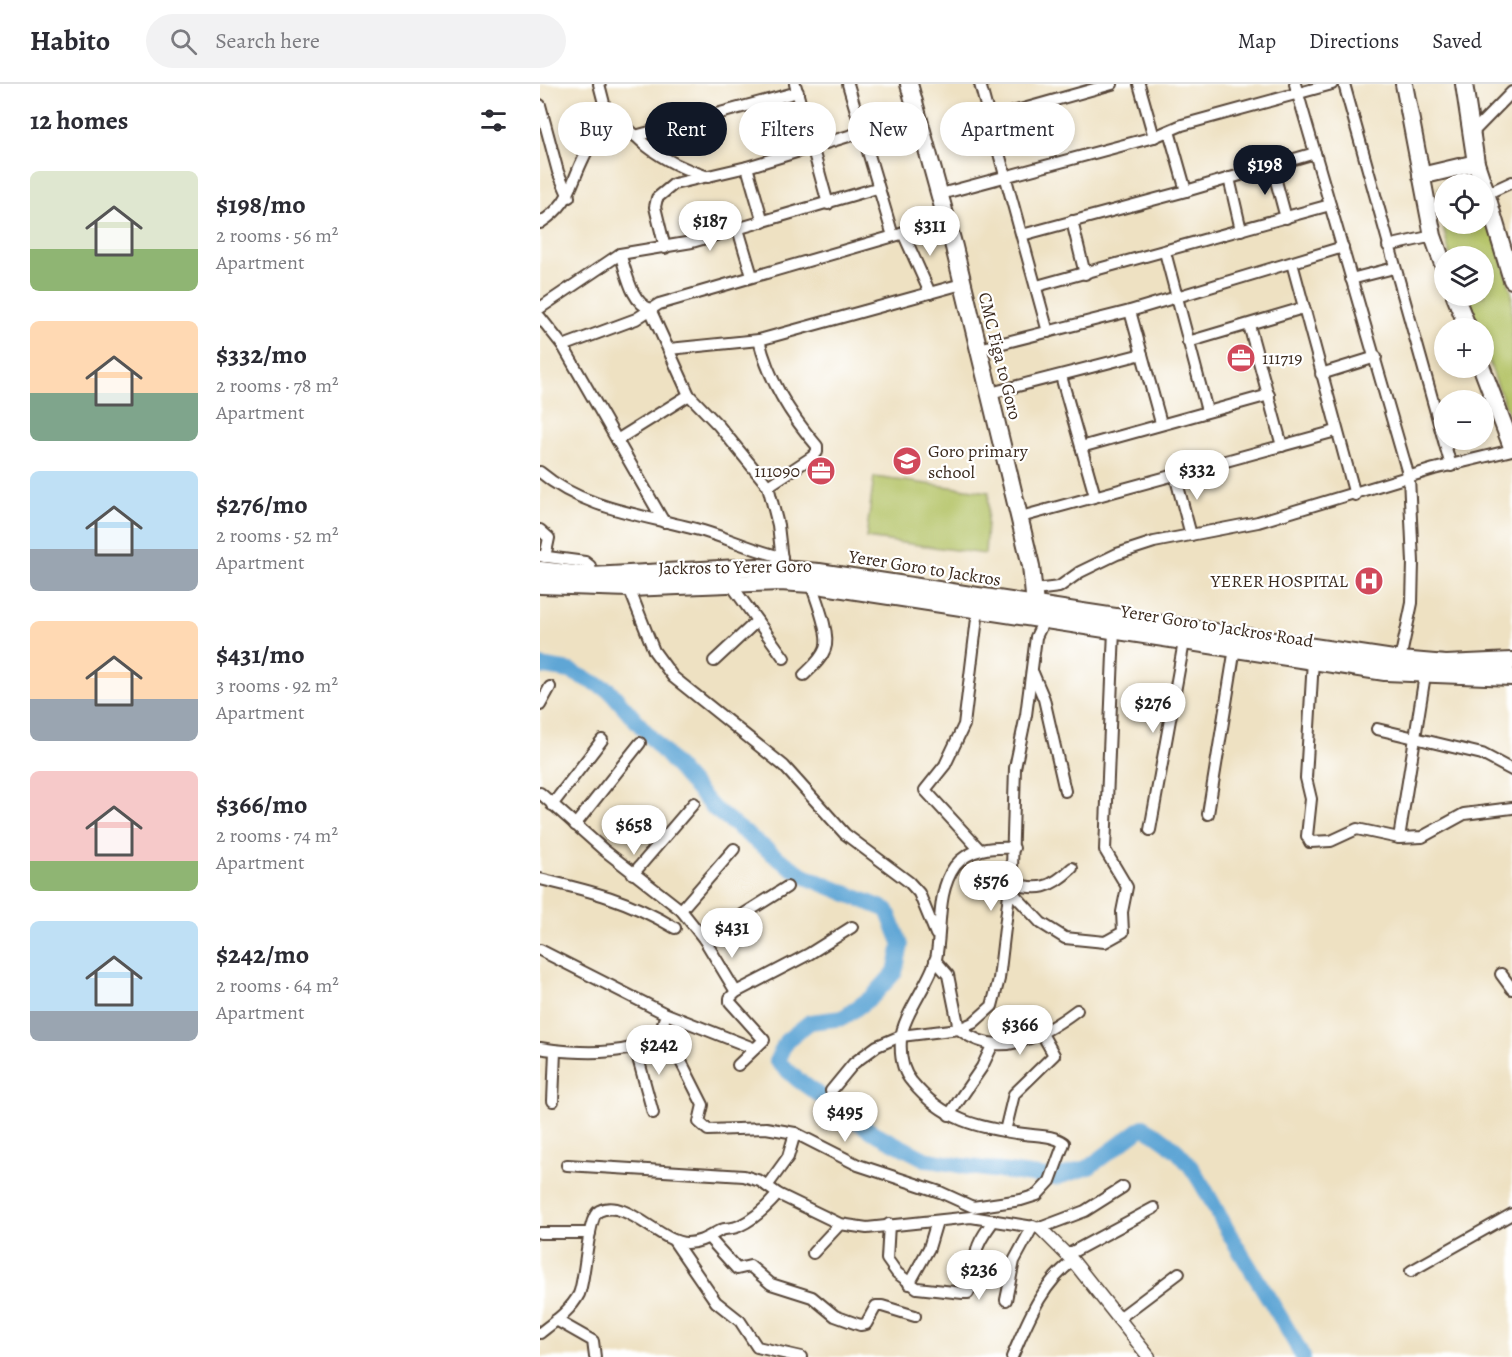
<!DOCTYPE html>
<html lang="en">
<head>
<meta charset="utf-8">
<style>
  body { margin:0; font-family:Alegreya,serif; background:#f2f2f3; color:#2b2b33; height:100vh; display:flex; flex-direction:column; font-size:22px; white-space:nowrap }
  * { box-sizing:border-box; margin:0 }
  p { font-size:20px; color:#7c7c81 }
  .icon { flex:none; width:33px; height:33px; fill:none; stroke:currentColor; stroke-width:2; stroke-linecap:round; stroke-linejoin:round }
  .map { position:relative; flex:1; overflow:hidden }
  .panel { display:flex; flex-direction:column; background:#fff; width:540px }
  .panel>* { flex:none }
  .top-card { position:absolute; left:18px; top:18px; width:570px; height:54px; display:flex; gap:12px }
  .controls { position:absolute; left:894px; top:90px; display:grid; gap:12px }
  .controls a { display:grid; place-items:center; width:60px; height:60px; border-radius:50%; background:#fff; box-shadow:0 3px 9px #0003; font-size:30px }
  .price { position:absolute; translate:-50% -51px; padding:0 14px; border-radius:21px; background:#fff; color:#222; font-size:20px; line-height:39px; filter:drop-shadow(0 2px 3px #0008) }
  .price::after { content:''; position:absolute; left:50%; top:36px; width:18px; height:14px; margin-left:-9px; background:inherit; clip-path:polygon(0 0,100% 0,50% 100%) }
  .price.on { background:#111827; color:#fff }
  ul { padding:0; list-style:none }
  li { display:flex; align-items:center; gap:18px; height:150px; padding:0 30px }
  li span { display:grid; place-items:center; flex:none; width:168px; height:120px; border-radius:9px; color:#555 }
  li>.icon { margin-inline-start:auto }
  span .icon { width:72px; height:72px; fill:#fffc; stroke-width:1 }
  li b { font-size:26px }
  h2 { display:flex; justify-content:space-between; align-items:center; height:72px; padding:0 30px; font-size:26px }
  .chip { padding:0 21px; border-radius:27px; background:#fff; box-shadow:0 3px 9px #0003; font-size:21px; line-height:54px }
  .chip.on { background:#111827; color:#fff }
  header { display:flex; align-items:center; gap:36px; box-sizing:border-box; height:84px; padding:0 30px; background:#fff; border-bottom:2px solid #e1e1e2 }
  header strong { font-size:28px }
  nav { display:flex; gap:33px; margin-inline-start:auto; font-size:21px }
  .search { width:420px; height:54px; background:#f2f2f3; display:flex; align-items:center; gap:15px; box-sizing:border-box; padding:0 21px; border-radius:33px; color:#7c7c81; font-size:22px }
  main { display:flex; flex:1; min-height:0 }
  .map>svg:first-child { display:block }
  .green { fill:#b3c265; stroke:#777642; stroke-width:1.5 }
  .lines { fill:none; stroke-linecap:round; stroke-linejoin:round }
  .river { stroke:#5ea6d5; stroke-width:16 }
  .minor-casing { stroke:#564537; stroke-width:14 }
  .tertiary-casing { stroke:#564537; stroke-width:15 }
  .primary-casing { stroke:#564537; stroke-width:20 }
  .trunk-casing { stroke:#564537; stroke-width:20 }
  .minor { stroke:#fff; stroke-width:10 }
  .tertiary { stroke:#fff; stroke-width:12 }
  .primary { stroke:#fff; stroke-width:16 }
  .trunk { stroke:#fff; stroke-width:16 }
  .labels { text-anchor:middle; stroke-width:4.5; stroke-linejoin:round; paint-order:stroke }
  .street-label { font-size:18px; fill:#3b2a1e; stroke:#fff }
  .poi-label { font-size:18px; fill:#3b2a1e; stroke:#fff; text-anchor:start }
</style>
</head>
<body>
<header>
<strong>Habito</strong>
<div class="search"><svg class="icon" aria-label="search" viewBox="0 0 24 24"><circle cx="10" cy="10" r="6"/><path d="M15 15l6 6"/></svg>Search here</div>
<nav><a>Map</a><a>Directions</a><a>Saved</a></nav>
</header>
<main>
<section class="panel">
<h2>12 homes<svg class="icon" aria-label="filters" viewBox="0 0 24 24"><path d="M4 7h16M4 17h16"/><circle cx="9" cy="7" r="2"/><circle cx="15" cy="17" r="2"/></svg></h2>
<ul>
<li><span style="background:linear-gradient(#dfe7d0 65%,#8fb573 0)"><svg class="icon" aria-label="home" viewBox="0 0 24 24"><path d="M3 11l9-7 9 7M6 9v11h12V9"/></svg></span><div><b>$198/mo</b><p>2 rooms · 56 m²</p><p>Apartment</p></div></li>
<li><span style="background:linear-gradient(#ffd9b3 60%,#7fa58c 0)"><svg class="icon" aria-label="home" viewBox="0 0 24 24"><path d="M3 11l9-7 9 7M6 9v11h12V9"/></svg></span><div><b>$332/mo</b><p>2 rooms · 78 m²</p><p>Apartment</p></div></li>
<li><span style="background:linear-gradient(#bfe0f5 65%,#9aa5b1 0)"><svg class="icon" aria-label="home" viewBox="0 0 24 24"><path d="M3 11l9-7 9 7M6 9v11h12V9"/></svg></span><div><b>$276/mo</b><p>2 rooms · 52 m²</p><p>Apartment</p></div></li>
<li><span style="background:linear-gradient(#ffd9b3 65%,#9aa5b1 0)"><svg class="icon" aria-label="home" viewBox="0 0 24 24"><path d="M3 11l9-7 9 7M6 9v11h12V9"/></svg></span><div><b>$431/mo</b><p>3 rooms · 92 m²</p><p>Apartment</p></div></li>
<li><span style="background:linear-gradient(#f6c9c9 75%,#8fb573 0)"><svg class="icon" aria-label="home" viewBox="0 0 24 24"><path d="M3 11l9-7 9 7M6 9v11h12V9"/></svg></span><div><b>$366/mo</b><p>2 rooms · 74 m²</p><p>Apartment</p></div></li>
<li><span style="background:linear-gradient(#bfe0f5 75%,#9aa5b1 0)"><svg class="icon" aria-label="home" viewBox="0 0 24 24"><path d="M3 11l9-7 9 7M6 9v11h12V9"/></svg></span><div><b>$242/mo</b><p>2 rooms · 64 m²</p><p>Apartment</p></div></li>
</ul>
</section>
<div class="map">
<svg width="972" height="1273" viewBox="0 0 972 1273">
  <rect width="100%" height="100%" fill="#fff"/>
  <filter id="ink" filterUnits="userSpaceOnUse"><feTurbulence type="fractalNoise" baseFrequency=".0167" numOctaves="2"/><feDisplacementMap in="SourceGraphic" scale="12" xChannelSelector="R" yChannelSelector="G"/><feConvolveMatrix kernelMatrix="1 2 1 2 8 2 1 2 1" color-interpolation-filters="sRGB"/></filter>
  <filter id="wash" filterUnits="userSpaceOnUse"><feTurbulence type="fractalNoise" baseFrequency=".008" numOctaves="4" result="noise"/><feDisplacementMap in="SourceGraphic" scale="24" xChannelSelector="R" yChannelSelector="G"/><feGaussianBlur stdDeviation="1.35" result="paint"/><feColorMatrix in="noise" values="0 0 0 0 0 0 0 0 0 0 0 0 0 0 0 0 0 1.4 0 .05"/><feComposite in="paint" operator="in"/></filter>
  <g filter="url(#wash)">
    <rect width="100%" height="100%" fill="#eee1c2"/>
    <g class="green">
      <path d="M 928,92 L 940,100 L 904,100 L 904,140 L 944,140 L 944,112 L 972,210 L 972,340 C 962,308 944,278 944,244 L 937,244 L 926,212 L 944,212 L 944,172 L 910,172 L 897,116 L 898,106 L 903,99 Z"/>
      <polygon points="334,393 449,408 445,470 326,454"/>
    </g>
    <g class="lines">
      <path class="river" d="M 0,582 L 30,587 L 69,606 L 173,724 L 239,775 L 266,793 L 347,826 L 361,861 L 355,888 L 333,912 L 303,934 L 270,938 L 246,957 L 237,977 L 258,996 L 329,1046 L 385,1075 L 423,1082 L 515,1094 L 549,1083 L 603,1043 C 654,1069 663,1105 690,1151 C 714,1192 741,1231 763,1273"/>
    </g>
  </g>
  <g filter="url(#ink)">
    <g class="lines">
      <g class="minor-casing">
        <g id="minor">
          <polyline points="255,0 288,120"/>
          <polyline points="308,0 353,152"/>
          <polyline points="440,0 508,248"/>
          <polyline points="599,0 614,53"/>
          <polyline points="755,0 869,393 873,478 872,519 860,576"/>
          <polyline points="804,0 911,382"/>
          <polyline points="0,21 18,88 29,113"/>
          <path d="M 67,31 C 85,38 94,52 108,63 C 126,77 146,86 168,93"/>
          <polyline points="448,35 572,0"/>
          <polyline points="629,47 646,107"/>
          <polyline points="932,49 972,8"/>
          <polyline points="95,52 258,8"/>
          <polyline points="732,82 746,134"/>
          <polyline points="207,83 223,138"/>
          <polyline points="689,94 701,146"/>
          <polyline points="408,108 614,53 642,41 792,0"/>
          <polyline points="946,110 972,98"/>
          <polyline points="532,137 545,190"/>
          <path d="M 0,139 C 31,119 29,103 44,73 C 51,58 60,45 67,31 L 59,0"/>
          <polyline points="198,145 212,192"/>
          <polyline points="363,149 390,209"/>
          <polyline points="482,151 646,107 775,69"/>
          <polyline points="848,162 893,152"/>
          <polyline points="125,164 115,123 117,114 134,100 207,83 322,48"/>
          <polyline points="625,168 667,327"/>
          <path d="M 80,170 C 87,188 90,217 110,225 L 149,311 L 179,342 L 228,402 L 238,441 L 243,485"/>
          <polyline points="752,179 815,411"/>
          <polyline points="811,195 854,184"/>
          <polyline points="497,202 790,121"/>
          <polyline points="0,224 80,170 152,158 337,104"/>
          <polyline points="590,227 621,339"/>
          <polyline points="0,233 23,262 124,438"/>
          <polyline points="709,241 742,362"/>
          <path d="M 219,256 C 229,297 250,331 277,362 L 277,368 L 272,373 L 228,402"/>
          <polyline points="648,258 763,224"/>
          <polyline points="23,262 96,235 119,220 406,137"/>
          <polyline points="447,263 590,227 803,163"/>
          <polyline points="129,265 219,256 422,200"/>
          <polyline points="781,290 836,273"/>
          <polyline points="521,292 555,412"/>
          <polyline points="458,307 602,270"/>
          <polyline points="77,356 149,311"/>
          <polyline points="541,363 729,311"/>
          <path d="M 0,388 C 46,427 107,431 163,447 C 190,455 215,467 242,473"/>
          <polyline points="635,391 651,451"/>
          <polyline points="488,431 796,347"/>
          <polyline points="0,446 9,454 5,473"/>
          <polyline points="0,472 45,478 50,482 52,492"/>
          <polyline points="190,499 244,574"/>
          <polyline points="89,504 114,567 133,593 244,682 305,750 369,798 379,809 396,850"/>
          <polyline points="495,506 519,503 540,488 577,470 614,458 718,438 894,385 972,366"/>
          <polyline points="438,526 424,641 405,681 385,706 440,766"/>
          <polyline points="773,576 766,694 771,715 767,752 770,758 791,757 817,745 859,754 882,753 924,730 972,724"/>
          <polyline points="174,577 217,537"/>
          <polyline points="493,589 504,615 525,707"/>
          <path d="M 264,591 C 272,583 281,576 285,565 C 291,551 276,515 271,500"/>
          <polyline points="0,621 10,603"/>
          <polyline points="837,645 942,670 972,686"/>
          <polyline points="0,709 64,766 141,826 164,855 196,908"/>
          <polyline points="12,721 62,656"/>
          <polyline points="668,730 695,564"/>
          <polyline points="35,741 100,659"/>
          <polyline points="610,746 644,558"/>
          <polyline points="859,754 885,591"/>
          <polyline points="93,790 154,719"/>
          <path d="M 0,795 C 51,807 89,816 135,844"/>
          <path d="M 470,799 C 499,807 510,805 532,784"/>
          <polyline points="469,805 501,839 525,854 565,858 583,848 582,828 587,803 565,766 574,546"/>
          <polyline points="141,826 194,765"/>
          <polyline points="164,855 247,803"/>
          <polyline points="0,866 124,929 213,964"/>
          <path d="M 395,876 L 408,891 L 419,945 C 459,977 501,953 537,926"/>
          <polyline points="961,890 972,905"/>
          <path d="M 123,942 L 163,1021 L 159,1038 L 168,1046 L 226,1044 L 255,1049 L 318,1081 L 400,1108 L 433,1123 L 481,1116 L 497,1111 L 510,1097 L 524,1059 C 513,1051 498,1052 484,1050 C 438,1044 403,1036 372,998 C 362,987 360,969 361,955 C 362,933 390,898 396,875 C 402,846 396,808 415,782 C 429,764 453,763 474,764"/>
          <polyline points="95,963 113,1029"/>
          <path d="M 0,964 C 27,969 120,977 124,936"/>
          <polyline points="198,981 224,956 190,918 190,914 196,908 269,870 312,843"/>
          <polyline points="291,1007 314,979 337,962 361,952 419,945 433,939 452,922 459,895 472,784 475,684 486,631 496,553 504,536"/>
          <polyline points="13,1017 15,967"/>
          <polyline points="409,1031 442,983 452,962"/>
          <polyline points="465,1047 474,1010 514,971 501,948"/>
          <polyline points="27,1081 204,1092 220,1097 238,1110 300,1140 327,1144 431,1133 500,1144 545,1127 583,1103"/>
          <polyline points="227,1102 248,1073 255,1049"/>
          <path d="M 349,1140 L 347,1175 L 357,1189 L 377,1204 L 423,1209 L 428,1209 C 437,1195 434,1181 437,1166 C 439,1155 448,1145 454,1136"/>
          <polyline points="0,1149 50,1149"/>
          <polyline points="169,1154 197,1185 210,1182 231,1200 272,1213 295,1232 320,1241 326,1240 336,1222 342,1222 375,1232"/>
          <polyline points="134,1157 176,1218 200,1237 217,1263 261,1273"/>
          <polyline points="273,1169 300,1140"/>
          <polyline points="527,1171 614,1124"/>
          <polyline points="871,1187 972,1130"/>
          <polyline points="369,1200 389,1164 397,1137"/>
          <polyline points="466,1216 474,1177 493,1142"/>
          <polyline points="578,1235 639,1189"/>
          <polyline points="16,1236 53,1257 55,1273"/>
          <path d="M 0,1249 C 14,1238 31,1226 39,1210 C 46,1193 47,1133 59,1127 C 86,1113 120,1159 147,1159 C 161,1159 169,1152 181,1146 C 186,1144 193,1145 199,1142 C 214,1135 227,1123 238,1110"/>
          <path d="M 472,1273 C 487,1239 501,1200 533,1177"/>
        </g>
      </g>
      <g class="tertiary-casing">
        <polyline id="tertiary" points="500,1144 533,1177 609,1273"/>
      </g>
      <g class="primary-casing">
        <g id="primary">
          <polyline points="369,0 414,163 461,357 491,482 495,521"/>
          <polyline points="0,486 52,492 217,483 279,488 860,576 906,580 972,577"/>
          <polyline points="0,501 89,504 240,498 271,500 845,588 972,593"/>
        </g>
      </g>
      <g class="trunk-casing">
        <g id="trunk">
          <polyline points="864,0 893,152 904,183"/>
          <polyline points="924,0 936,79 943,100"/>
          <polyline points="881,92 936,79"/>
          <polyline points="944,102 972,196"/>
          <polyline points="915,212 928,244"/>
          <polyline points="942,284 972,363"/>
        </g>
      </g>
      <use href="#minor" class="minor"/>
      <use href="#tertiary" class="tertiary"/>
      <use href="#primary" class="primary"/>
      <use href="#trunk" class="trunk"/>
    </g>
  </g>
  <defs>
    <g id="office-disc" transform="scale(1.5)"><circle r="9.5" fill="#d1495b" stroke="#fff"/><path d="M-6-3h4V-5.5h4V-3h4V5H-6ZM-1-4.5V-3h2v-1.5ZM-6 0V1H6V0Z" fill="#fff"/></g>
    <g id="school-disc" transform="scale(1.5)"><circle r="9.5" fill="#d1495b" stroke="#fff"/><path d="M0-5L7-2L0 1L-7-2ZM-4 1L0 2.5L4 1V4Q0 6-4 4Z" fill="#fff"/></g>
    <g id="hospital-disc" transform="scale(1.5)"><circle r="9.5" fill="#d1495b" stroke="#fff"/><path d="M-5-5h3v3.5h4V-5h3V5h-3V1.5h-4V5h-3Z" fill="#fff"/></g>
  </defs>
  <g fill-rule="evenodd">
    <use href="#office-disc" x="701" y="274"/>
    <use href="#school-disc" x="367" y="377"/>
    <use href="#office-disc" x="281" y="387"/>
    <use href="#hospital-disc" x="829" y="497"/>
  </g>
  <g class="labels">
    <g class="street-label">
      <text transform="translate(460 272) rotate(76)" y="6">CMC Figa to Goro</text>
      <text transform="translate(195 483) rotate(-1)" y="6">Jackros to Yerer Goro</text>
      <text transform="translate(385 484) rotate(9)" y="6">Yerer Goro to Jackros</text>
      <text transform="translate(677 542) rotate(9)" y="6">Yerer Goro to Jackros Road</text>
    </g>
    <g class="poi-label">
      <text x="722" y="280">111719</text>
      <text x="388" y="373">Goro primary<tspan x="388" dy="21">school</tspan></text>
      <text x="260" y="393" text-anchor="end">111090</text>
      <text x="808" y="503" text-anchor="end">YERER HOSPITAL</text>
    </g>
  </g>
</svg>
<div class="controls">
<a><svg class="icon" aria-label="locate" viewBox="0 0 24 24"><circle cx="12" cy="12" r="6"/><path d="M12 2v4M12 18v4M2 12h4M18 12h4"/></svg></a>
<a><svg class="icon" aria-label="layers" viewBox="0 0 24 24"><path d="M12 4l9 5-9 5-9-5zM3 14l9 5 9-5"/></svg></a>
<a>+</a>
<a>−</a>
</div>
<b class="price on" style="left:725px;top:112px">$198</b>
<b class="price" style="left:170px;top:168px">$187</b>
<b class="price" style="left:390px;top:173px">$311</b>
<b class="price" style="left:657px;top:417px">$332</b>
<b class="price" style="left:613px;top:650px">$276</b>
<b class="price" style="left:94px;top:772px">$658</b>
<b class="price" style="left:451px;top:828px">$576</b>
<b class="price" style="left:192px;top:875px">$431</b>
<b class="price" style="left:480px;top:972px">$366</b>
<b class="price" style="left:119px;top:992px">$242</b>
<b class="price" style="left:305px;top:1059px">$495</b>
<b class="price" style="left:439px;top:1217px">$236</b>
<div class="top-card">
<a class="chip">Buy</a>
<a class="chip on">Rent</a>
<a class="chip">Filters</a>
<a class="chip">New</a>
<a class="chip">Apartment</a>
</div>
</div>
</main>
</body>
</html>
